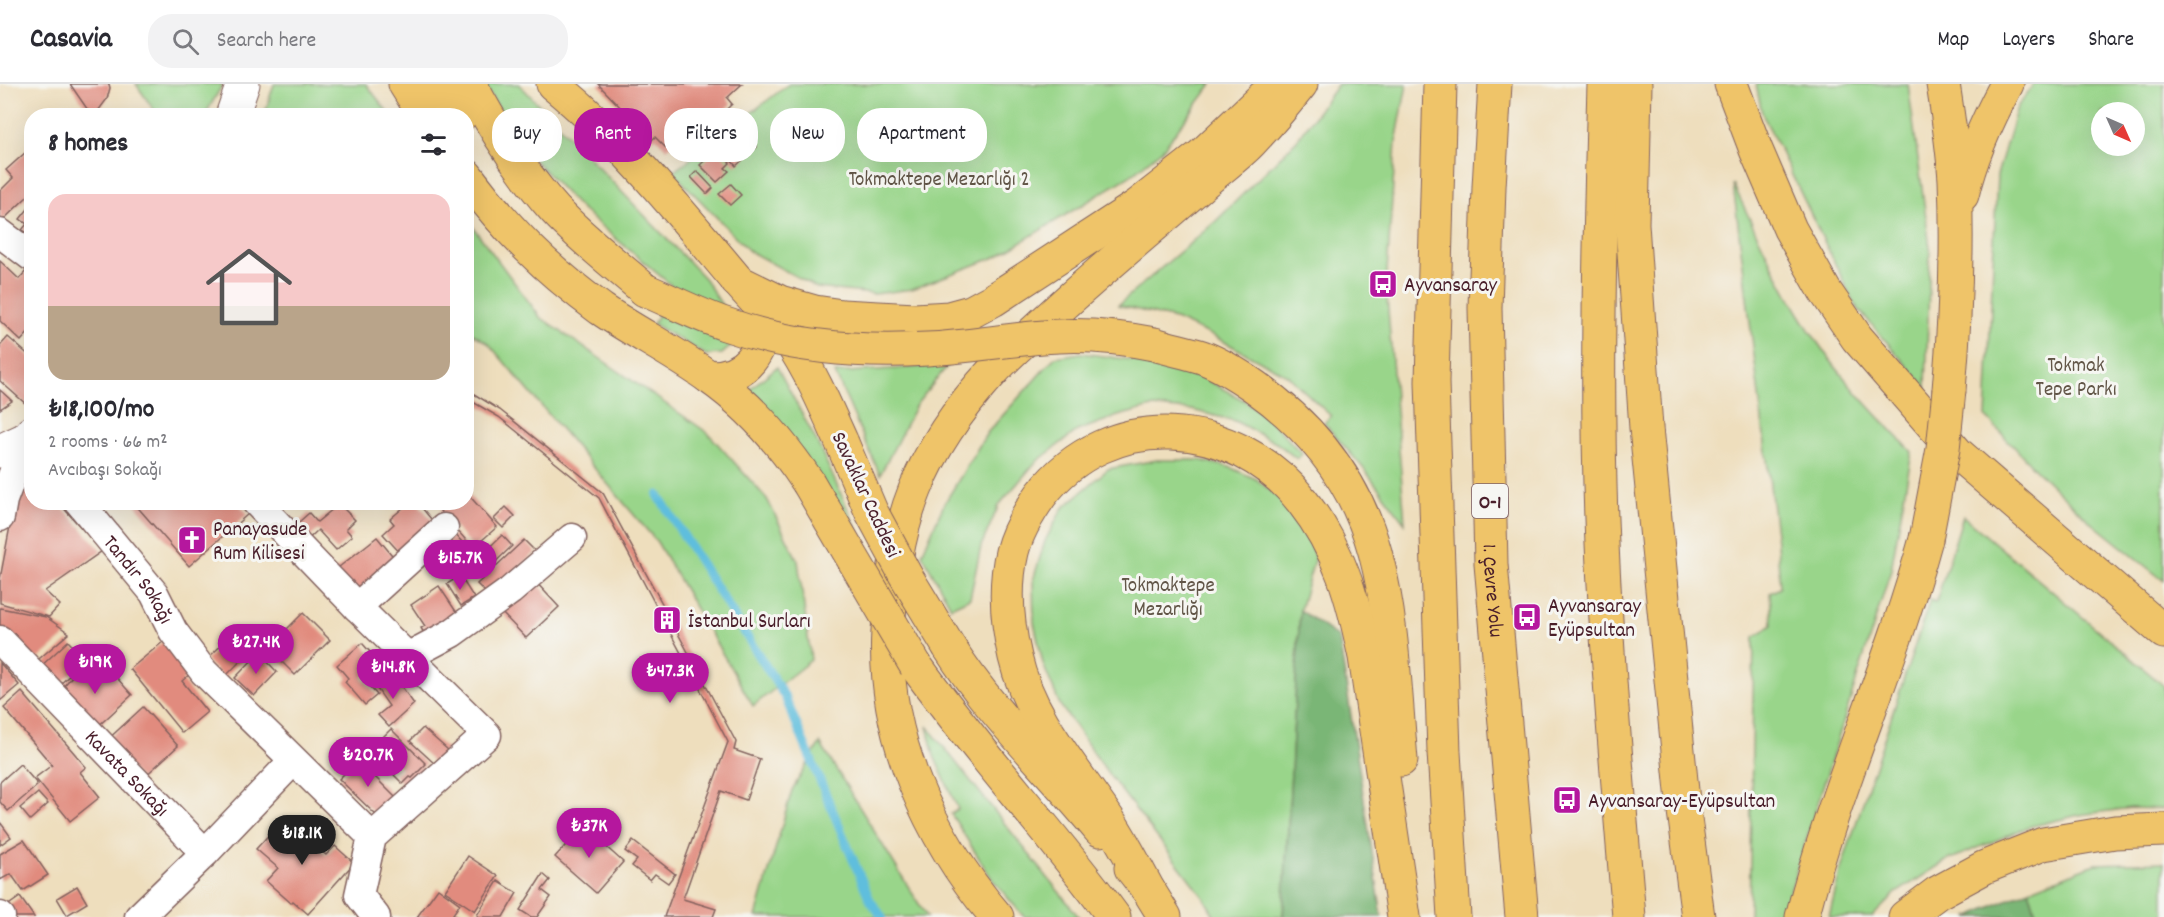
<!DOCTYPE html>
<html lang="en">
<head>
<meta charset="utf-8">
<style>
  body { margin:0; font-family:Dekko,sans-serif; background:#f2f2f3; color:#2b2b33; height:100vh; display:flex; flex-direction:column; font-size:22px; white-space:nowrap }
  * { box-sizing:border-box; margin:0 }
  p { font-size:20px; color:#7c7c81 }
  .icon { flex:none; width:33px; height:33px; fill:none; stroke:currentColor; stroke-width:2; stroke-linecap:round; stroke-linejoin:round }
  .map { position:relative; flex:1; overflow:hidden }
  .details { position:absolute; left:24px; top:24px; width:450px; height:402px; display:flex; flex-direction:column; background:#fff; border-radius:24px; box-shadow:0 6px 24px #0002 }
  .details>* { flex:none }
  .top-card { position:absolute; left:492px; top:24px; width:570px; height:54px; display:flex; gap:12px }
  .needle { width:39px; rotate:135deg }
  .tools { position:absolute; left:2091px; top:18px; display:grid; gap:12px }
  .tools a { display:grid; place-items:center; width:54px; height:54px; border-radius:50%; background:#fff; box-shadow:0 6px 24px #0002; font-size:30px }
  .price { position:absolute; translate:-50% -51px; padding:0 14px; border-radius:21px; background:#b5179e; color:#fff; font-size:20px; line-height:39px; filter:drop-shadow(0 2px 3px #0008) }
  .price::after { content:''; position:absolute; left:50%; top:36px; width:18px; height:14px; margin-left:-9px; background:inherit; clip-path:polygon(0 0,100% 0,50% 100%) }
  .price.current { background:#222; color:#fff }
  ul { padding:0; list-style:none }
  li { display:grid; align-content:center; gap:12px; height:318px; padding:0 24px }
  li span { display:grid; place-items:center; height:186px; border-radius:18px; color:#555 }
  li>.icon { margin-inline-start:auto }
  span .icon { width:108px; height:108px; fill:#fffc; stroke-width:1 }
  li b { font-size:26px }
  h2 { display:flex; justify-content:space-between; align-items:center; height:72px; padding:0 24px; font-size:26px }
  .chip { padding:0 21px; border-radius:24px; background:#fff; box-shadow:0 6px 24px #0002; font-size:21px; line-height:54px }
  .chip.current { background:#b5179e; color:#fff }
  header { display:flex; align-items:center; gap:36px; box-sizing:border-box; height:84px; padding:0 30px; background:#fff; border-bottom:2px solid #e1e1e2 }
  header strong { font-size:28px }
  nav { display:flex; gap:33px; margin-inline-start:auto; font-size:21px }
  .search { width:420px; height:54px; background:#f2f2f3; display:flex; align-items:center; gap:15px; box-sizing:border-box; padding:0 21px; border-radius:24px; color:#7c7c81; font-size:22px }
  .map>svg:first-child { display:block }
  .green { fill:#99d58a; stroke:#727a5a; stroke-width:1.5; fill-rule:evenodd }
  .forest { fill:#7ab676; stroke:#626a50; stroke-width:1.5 }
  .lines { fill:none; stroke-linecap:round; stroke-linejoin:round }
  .stream { stroke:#5fbedd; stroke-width:9 }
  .building { fill:#e18b7e }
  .minor-casing { stroke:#83625e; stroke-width:31 }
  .tertiary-casing { stroke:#83625e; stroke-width:35 }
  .primary-casing { stroke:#83625e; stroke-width:35 }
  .trunk-casing { stroke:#83625e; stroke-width:35 }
  .minor { stroke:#fff; stroke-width:28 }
  .tertiary { stroke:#fff; stroke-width:33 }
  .primary { stroke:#efc469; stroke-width:33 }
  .trunk { stroke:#efc469; stroke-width:33 }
  .primary-bridge-casing { stroke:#83625e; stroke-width:35; stroke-linecap:butt }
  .trunk-bridge-casing { stroke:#83625e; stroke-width:35; stroke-linecap:butt }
  .primary-bridge { stroke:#efc469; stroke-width:33 }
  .trunk-bridge { stroke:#efc469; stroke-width:33 }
  .labels { text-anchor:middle; stroke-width:6; stroke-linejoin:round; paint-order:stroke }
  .shield { fill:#f6f6f2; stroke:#7e6067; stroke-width:1.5 }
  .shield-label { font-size:20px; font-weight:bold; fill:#4a1f2b }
  .park-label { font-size:21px; fill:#625648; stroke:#f6f6f2 }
  .poi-label { font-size:21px; fill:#4a1f2b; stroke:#f6f6f2; text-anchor:start }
  .street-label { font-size:21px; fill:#4a1f2b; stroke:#f6f6f2 }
</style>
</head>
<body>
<header>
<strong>Casavia</strong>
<div class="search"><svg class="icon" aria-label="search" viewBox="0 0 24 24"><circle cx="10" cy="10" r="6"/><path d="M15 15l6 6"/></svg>Search here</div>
<nav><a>Map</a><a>Layers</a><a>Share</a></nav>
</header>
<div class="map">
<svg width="2164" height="833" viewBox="0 0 2164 833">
  <rect width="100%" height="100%" fill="#f6f6f2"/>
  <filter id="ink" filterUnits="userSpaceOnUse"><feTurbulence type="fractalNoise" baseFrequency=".0167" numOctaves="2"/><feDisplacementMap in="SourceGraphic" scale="12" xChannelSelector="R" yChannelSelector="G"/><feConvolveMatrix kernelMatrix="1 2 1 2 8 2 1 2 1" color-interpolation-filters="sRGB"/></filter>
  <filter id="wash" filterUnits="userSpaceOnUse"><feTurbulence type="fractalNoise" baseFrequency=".008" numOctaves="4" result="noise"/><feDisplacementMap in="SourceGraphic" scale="24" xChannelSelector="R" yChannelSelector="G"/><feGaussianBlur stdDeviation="1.35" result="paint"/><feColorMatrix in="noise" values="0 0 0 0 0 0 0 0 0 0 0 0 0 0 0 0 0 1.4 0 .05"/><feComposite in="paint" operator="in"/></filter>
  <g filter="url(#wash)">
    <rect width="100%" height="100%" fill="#eedebd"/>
    <g class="green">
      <polygon points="136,0 223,0 205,31 158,32"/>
      <polygon points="274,0 366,0 390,31 264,31"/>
      <polygon points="484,0 519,0 705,195 734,240 736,249 732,261 722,270 706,271 653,240 672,202 581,125 522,63"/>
      <polygon points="789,0 1212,0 1162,66 1130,92 998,172 912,205 874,210 817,204 749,167 673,88"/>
      <polygon points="1338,0 1407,0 1396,58 1386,201 1405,439 1364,385 1324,339 1331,332 1287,291 1215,253 1175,235 1118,221 1216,137 1297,56"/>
      <polygon points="1756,0 1908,0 1930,164 1926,304 1855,221 1762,29"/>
      <path d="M 2034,0 L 2164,0 L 2164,497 L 2087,435 L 2035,385 L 1986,333 L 1997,91 L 2017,23 ZM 2102,28 L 2134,28 L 2134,62 L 2102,62 Z"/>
      <path d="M 1733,100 C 1759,154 1784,210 1818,259 C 1845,299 1879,333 1912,368 L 1891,486 L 1782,833 L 1749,833 L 1754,553 L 1772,541 L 1770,509 L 1780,504 L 1777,458 Z"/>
      <polygon points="467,135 540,233 708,349 767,415 798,477 811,576 753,622 657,458 488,259 467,246"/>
      <polygon points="1081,269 1175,282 1205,295 1245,317 1269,335 1302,370 1297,375 1278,360 1235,337 1192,326 1152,323 1118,332 1077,347 1035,379 999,421 981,462 970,514 951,523 922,470 944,420 987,349 1055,273"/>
      <polygon points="948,281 916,321 880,391 835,289"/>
      <polygon points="777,283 817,358 858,447 852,451 745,309"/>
      <polygon points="1157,376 1199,376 1229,383 1256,395 1279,414 1305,446 1315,473 1300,526 1283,833 1215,833 1204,814 1110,692 1060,621 1043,580 1034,538 1033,496 1045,457 1062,425 1108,385"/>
      <polygon points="1963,432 2164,602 2164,725 2131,724 2079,731 2028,743 1946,777 1896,809 1872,833 1829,833 1840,788 1930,516 1936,518"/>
      <polygon points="927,642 1079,833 1024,833 992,795 951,730 958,725 934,672"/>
      <polygon points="820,659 927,833 756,833 792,706"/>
      <polygon points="2164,778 2164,833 2037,833 2029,806 2095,780"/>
    </g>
    <g class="forest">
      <polygon points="1300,526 1339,554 1382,833 1283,833"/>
      <polygon points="2029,806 2037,833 1968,833"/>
    </g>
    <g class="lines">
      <polyline class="stream" points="658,411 785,613 870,816 882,833"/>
    </g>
    <g id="blocks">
      <g class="building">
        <polygon points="70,0 109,0 110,4 107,15 98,27 102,32 92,32"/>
        <polygon points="598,0 742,0 727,14 732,20 694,57 685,47 667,65 655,53 652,56"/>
        <polygon points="727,42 735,50 741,45 757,63 736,82 712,55"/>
        <polygon points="717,65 730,79 725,84 729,87 717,98 700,81"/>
        <polygon points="26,68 32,73 32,114 29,111 2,137 0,134 0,107 13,94 6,86"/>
        <polygon points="697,87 713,104 707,110 691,93"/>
        <polygon points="731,100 741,111 730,121 719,110"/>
        <polygon points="32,120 32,153 22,146 27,140 20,135"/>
        <polygon points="0,177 19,195 28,185 32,188 32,249 30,247 21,257 0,237"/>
        <polygon points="8,253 32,274 32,316 27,321 0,297 0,262"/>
        <polygon points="466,305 500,326 603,409 736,658 734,666 760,675 746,716 721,707 683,815 716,825 713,833 664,833 728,658 599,414 499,333 466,314"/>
        <polygon points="0,306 12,317 0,325"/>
        <polygon points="22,379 32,389 32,418 58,418 102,467 45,507 60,521 49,533 0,519 0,495"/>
        <polygon points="466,408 497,443 473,464 440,427 449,418 466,418"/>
        <polygon points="133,418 237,418 248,430 189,482"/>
        <polygon points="410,418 417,418 436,441 402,471 383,450 394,440 390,435"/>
        <polygon points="339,420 355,436 346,445 352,452 336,466 318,446 303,460 290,446 309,429 317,438"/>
        <polygon points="506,423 515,432 503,444 494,435"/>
        <polygon points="455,450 475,473 450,495 430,472"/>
        <polygon points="502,451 512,462 480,493 470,482"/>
        <polygon points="377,453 396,476 353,511 334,487"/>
        <polygon points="524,456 536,468 489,512 477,500"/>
        <polygon points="460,492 474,514 461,522 447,500"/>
        <polygon points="534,496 559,523 526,554 501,528"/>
        <polygon points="439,502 457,529 431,561 421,544 425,542 411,521"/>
        <polygon points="0,524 46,533 69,549 33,580 0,546"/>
        <polygon points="303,529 330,556 295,591 268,564"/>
        <polygon points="238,545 255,562 224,594 206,576"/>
        <polygon points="68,557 86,576 56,604 38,585"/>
        <polygon points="164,557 191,589 182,597 207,628 182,649 130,585"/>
        <polygon points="362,559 379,578 362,594 377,611 365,621 345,598 348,594 337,581"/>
        <polygon points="259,569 277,588 254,612 235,594"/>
        <polygon points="0,579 19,601 0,617"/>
        <polygon points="109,585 132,611 95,645 59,608 73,591"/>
        <polygon points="392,589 414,620 389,643 378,631 389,622 375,602"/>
        <polygon points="22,608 86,683 80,688 100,713 70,737 35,694 52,681 4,624"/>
        <polygon points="143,623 178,662 141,696 105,658"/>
        <polygon points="423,644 448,666 435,680 410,657"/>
        <polygon points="391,645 426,680 412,694 410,693 403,700 394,691 401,684 377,659"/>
        <polygon points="358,676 396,714 378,733 339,695"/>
        <polygon points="20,680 38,701 8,727 0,718 0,698"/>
        <polygon points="38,709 48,720 30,736 20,724"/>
        <polygon points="284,734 326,771 335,762 354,779 308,830 293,817 291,819 266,797 278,784 256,765"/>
        <polygon points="0,738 11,753 0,761"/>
        <polygon points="583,742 623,778 596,809 555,773"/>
        <polygon points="24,756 48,791 23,807 11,790 0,796 0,770"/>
        <polygon points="633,757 675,790 668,799 655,790 650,796 632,782 637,776 625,767"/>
        <polygon points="468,772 498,792 475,827 445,807"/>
        <polygon points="543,790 550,796 542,806 551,813 537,833 531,833 520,826"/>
        <polygon points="498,797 517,809 503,833 480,833 477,831"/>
        <polygon points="77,802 87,819 67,831 57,814"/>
        <polygon points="438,804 460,820 453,830 458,833 417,833"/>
        <polygon points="20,813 34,833 9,833 3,825"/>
      </g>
    </g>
  </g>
  <g filter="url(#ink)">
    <use href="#blocks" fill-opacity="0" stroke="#83625e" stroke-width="1.5"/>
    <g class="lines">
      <g class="minor-casing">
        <g id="minor">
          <polyline points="0,149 32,173"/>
          <path id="s1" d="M 79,418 L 154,509 L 173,547 L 204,588 L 372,753"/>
          <polyline points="256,418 357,523 487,651 372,753 359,811 376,833"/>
          <polyline points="0,433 3,416 26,355 32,361"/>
          <polyline points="357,523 444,444"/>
          <path id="s2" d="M 0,556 L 205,769"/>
          <polyline points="407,573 452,549 510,507 572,454"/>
          <polyline points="0,832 1,833"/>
          <polyline points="139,833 205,769 293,677"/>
        </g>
      </g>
      <g class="tertiary-casing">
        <g id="tertiary">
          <polyline points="232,32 243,0"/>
          <polyline points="0,367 26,355 32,348"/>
        </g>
      </g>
      <g class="primary-casing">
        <g id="primary">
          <polyline points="405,0 425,32"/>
          <path d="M 553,0 C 623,57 679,127 737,196 C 752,215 774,234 788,254 C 810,286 826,323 842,359"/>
          <path d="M 466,91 C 506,145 547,186 601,225 C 636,249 675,268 709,293 C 748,320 782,359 808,398"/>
          <path d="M 709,293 C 749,294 760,266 769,234"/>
          <path d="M 949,563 C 991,630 1050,685 1100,746"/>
          <path d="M 916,582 C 978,669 1051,747 1114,833"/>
          <polyline points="1131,784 1149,807 1165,833"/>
        </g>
      </g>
      <g class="trunk-casing">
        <g id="trunk">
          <polyline points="437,0 460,32"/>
          <path d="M 470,0 C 494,45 521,88 555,126 C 582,155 615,180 645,206"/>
          <polyline points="1440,0 1432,298 1444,668 1454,833"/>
          <path id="s3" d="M 1495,0 L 1489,103 L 1485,224 L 1491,480 L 1522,833"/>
          <path d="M 1604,0 C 1600,145 1596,290 1601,435 C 1606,568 1618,701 1629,833"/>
          <polyline points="1635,0 1632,140 1646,344 1684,727 1698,833"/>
          <polyline points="1731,0 1756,66 1790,145 1825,207 1857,254 1958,370 2164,548"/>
          <path d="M 1943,0 C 1948,32 1953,64 1955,96 C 1958,166 1955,236 1949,306"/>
          <path d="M 1962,111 C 1971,72 1988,35 2007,0"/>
          <polyline points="737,197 780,218 815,228 842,232 915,236 949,234 971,228 993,216 1137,122 1202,71 1276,1"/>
          <path d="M 1154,260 C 1170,265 1186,268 1202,273 C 1221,280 1238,291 1254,302 C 1312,343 1356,398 1375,468 C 1393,535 1395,607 1401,676"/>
          <path d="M 1149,807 C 1136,783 1123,758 1108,735 C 1074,684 1029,634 1015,573 C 1007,539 1004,502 1012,468 C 1017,448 1029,428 1041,411 C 1108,323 1236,332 1302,417 C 1340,465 1353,515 1365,573 L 1404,833"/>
          <path d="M 997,833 C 930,755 882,651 888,547 C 891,500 897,451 915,406 C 932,363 962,321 993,287 C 1007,271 1023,258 1038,244 C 1090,195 1146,149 1200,102 C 1216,87 1236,74 1251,58 C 1268,40 1285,20 1301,0"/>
          <path d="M 1802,833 C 1835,704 1891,583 1926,455"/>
          <polyline points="1905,833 1937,809 1985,783 2043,760 2115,748 2164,746"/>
        </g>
      </g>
      <use href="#minor" class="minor"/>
      <use href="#tertiary" class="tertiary"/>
      <use href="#primary" class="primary"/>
      <use href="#trunk" class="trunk"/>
      <g class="primary-bridge-casing">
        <g id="primary-bridge">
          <polyline points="842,359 871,427 906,492 949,563"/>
          <polyline points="808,398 916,582"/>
        </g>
      </g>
      <g class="trunk-bridge-casing">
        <g id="trunk-bridge">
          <path d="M 645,206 C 671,217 698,231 725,240 C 790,263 859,269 927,265 C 971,263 1015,254 1059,252 C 1091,250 1123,254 1154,260"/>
          <polyline points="1926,455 1943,365 1949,306"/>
        </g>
      </g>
      <use href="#primary-bridge" class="primary-bridge"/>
      <use href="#trunk-bridge" class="trunk-bridge"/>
    </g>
  </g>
  <defs>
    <g id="bus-square" transform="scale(1.5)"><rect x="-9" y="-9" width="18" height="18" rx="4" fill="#b5179e" stroke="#f6f6f2"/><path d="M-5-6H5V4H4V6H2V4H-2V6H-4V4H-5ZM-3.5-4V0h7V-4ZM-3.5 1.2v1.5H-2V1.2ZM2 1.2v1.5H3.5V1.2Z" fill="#fff"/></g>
    <g id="church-square" transform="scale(1.5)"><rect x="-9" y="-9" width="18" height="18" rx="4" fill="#b5179e" stroke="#f6f6f2"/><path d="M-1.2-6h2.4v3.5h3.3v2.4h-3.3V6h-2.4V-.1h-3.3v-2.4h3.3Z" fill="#fff"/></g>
    <g id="building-square" transform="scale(1.5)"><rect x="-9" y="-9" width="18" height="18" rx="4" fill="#b5179e" stroke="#f6f6f2"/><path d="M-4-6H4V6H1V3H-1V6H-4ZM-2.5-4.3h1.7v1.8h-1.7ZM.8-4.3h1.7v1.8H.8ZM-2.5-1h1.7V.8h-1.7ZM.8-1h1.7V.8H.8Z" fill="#fff"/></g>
  </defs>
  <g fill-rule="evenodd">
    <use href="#bus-square" x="1383" y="200"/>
    <use href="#church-square" x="192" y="456"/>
    <use href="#bus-square" x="1527" y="533"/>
    <use href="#building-square" x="667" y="536"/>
    <use href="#bus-square" x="1567" y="716"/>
  </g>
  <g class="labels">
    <rect class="shield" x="1472" y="400" width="36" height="34" rx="4.5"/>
    <g class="shield-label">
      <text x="1490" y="424">O-1</text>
    </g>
    <g class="park-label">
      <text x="939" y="101">Tokmaktepe Mezarlığı 2</text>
      <text x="2076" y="287">Tokmak<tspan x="2076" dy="24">Tepe Parkı</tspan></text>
      <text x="1168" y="507">Tokmaktepe<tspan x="1168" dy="24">Mezarlığı</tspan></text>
    </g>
    <g class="poi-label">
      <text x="1404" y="207">Ayvansaray</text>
      <text x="213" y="451">Panayasude<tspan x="213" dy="24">Rum Kilisesi</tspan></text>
      <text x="1548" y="528">Ayvansaray<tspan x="1548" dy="24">Eyüpsultan</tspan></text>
      <text x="688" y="543">İstanbul Surları</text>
      <text x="1588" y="723">Ayvansaray-Eyüpsultan</text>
    </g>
    <g class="street-label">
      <text transform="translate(867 410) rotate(65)" y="7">Savaklar Caddesi</text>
      <text dy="7" stroke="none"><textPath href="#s1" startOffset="98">Tandır Sokağı</textPath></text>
      <text dy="7" stroke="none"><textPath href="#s3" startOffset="507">1. Çevre Yolu</textPath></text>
      <text dy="7" stroke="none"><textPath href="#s2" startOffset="184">Kavata Sokağı</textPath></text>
    </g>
  </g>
</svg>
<div class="tools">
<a><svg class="needle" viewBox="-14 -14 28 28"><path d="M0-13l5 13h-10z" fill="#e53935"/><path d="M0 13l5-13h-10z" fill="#7c7c81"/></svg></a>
</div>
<b class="price" style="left:460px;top:507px">₺15.7K</b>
<b class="price" style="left:256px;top:591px">₺27.4K</b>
<b class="price" style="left:95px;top:611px">₺19K</b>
<b class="price" style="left:393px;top:616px">₺14.8K</b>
<b class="price" style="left:670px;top:620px">₺47.3K</b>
<b class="price" style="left:368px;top:704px">₺20.7K</b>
<b class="price" style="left:589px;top:775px">₺37K</b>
<b class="price current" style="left:302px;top:782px">₺18.1K</b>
<div class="top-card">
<a class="chip">Buy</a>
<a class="chip current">Rent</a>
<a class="chip">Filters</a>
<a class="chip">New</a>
<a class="chip">Apartment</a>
</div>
<section class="details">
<h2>8 homes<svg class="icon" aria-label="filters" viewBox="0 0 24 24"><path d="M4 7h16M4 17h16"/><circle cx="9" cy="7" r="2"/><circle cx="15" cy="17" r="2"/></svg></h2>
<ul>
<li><span style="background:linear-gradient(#f6c9c9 60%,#b9a48a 0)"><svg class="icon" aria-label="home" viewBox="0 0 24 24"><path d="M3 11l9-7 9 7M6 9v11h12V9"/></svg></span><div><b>₺18,100/mo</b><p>2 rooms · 66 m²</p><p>Avcıbaşı Sokağı</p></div></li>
</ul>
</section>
</div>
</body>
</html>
